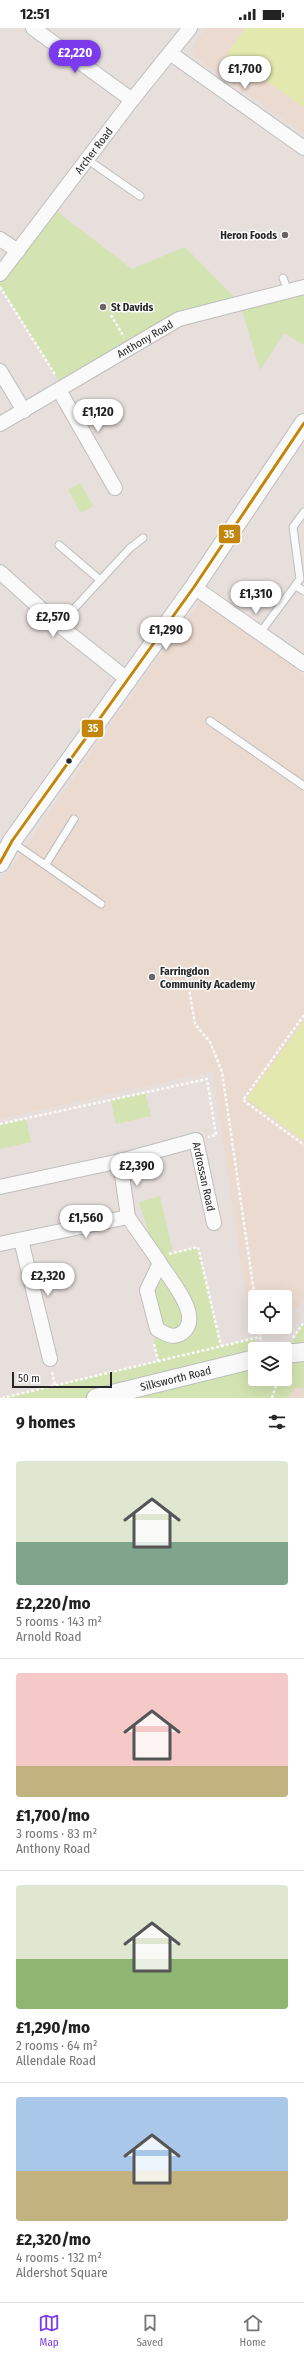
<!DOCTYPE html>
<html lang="en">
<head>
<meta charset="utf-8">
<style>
  body { margin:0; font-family:"Fira Sans Condensed",sans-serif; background:#f6f6f6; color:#222; height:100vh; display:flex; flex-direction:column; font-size:15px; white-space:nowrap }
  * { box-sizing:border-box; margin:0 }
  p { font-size:13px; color:#767676 }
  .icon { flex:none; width:22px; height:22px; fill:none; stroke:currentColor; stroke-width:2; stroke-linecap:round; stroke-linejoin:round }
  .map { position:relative; height:1370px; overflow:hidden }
  .sheet { display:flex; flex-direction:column; background:#fff; flex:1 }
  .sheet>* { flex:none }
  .buttons { position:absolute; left:248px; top:1262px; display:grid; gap:8px }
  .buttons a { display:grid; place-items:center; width:44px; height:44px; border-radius:4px; background:#fff; box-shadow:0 4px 16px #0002; font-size:20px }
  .scale { position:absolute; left:12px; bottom:10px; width:100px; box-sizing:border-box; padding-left:4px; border:2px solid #272727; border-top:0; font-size:11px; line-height:14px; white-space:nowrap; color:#272727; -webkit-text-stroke:3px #fff; paint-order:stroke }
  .price { position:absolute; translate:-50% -34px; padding:0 9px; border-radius:14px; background:#fff; color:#222; font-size:13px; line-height:26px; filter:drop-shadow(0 1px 2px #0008) }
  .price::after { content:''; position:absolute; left:50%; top:24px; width:12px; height:9px; margin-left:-6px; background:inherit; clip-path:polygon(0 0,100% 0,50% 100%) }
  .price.current { background:#7c3aed; color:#fff }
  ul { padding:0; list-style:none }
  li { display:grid; align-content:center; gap:8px; height:212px; padding:0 16px }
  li+li { border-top:1px solid #e0e0e0 }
  li span { display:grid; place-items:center; height:124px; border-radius:4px; color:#555 }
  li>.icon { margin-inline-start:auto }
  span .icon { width:72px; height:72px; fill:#fffc; stroke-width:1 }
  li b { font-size:17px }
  h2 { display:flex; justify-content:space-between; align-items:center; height:48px; padding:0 16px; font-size:17px }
  .status { display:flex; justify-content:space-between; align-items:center; height:28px; padding:0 20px; background:#fff; direction:ltr }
  .status svg { height:11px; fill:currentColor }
  .dock { display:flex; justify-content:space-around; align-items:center; height:56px; border-top:1px solid #e0e0e0; background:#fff; font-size:11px; color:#767676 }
  .dock a { display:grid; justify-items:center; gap:2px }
  .dock .current { color:#7c3aed }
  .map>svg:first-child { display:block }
  .education { fill:#ebdacf }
  .green { fill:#d3e3b1 }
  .pitch { fill:#e2e8ae }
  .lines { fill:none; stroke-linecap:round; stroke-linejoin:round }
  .service-casing { stroke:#bfbebe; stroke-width:9 }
  .minor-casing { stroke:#bfbebe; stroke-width:16 }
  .tertiary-casing { stroke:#bfbebe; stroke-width:20 }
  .path { stroke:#fbfafa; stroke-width:2.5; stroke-dasharray:3 2; stroke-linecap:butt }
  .service { stroke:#fbfafa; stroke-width:7 }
  .minor { stroke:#fbfafa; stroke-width:14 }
  .tertiary { stroke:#fbfafa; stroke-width:18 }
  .bus-1-casing { stroke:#fff; stroke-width:6 }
  .bus-1 { stroke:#c3860a; stroke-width:3 }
  .poi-dot { fill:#6a6766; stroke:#fff; stroke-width:1.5 }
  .bus-dot { fill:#272727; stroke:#fff; stroke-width:1.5 }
  .labels { text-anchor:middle; stroke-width:3; stroke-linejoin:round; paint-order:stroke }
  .street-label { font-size:11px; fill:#272727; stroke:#fff }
  .poi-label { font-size:11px; font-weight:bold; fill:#272727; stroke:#fff; text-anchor:start }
  .line-badge { stroke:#fff; stroke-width:1.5 }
  .badge-label { font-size:11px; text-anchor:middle; font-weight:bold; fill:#fff }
</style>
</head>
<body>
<div class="status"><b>12:51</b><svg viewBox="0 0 49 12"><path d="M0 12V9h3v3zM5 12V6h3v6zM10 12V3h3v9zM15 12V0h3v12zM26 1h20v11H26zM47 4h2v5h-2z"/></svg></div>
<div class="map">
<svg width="304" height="1370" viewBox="0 0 304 1370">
  <rect width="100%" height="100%" fill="#e6dfdc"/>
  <g class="education">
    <polygon points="206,0 304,0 304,106 194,28 193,17"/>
    <polygon points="201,573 304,647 304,1272 285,1293 285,1269 255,1269 255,1299 279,1299 275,1303 251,1306 213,1043 0,1091 0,855 150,641"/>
    <polygon points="295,1359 304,1360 304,1370 286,1370"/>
  </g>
  <g class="green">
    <polygon points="51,179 132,241 185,219 240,275 304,258 304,317 284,305 260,342 240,276 179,291 63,360 0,258 0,246"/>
    <polygon points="80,455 93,478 81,485 68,462"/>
    <polygon points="145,1065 151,1088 116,1096 111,1072"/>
    <polygon points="26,1091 31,1114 0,1121 0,1096"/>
    <polygon points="160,1168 173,1225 198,1219 221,1318 255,1310 255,1351 285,1351 285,1325 304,1294 304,1360 295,1360 286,1370 2,1370 158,1333 154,1314 157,1301 147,1262 156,1229 139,1174"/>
  </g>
  <g class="pitch">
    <polygon points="245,0 304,0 304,79 227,26"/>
    <polygon points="304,993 304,1113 247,1071"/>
  </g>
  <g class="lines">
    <g class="service-casing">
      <g id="service">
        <polyline points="88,132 140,168"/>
        <polyline points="283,250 288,263"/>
        <polyline points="59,517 100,552"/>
        <polyline points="296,558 304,563"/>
        <polyline points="59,597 130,520 143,510"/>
        <polyline points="260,605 300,551 293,499 304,484"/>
        <polyline points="210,693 304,758"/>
        <polyline points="12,814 101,876"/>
        <polyline points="46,836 74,791"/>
      </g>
    </g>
    <g class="minor-casing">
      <g id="minor">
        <polyline points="33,0 132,72"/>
        <polyline points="170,25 304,120"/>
        <polyline points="0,211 18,223"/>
        <path id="s1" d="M 0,246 L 132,72 L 190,0"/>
        <polyline points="0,343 24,383"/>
        <polyline points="59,362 115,460"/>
        <path id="s2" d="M 0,396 L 179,291 L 304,259"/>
        <polyline points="0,544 59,597 127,651"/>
        <polyline points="194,559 304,636"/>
        <polyline points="120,1133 128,1189"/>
        <path id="s3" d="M 0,1159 L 120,1133 L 196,1112 L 214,1195"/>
        <polyline points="21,1212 50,1331"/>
        <path d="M 0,1216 L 128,1189 L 156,1229 L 160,1235 C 170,1252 204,1289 182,1305 C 173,1311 165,1306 157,1301 L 147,1262 L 160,1235"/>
      </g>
    </g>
    <g class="tertiary-casing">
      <g id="tertiary">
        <polyline points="0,835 12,813 194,559 304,395"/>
        <polyline points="285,1326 304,1324"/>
        <path id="s4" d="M 96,1370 L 255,1331"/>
      </g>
    </g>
    <g class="path">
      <polyline points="0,259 56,348"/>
      <polyline points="111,287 124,309"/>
      <polyline points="187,949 195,996 210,1014 222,1044 255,1271"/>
      <polyline points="304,987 243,1072 304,1117"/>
      <polyline points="0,1096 207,1051 216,1107 208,1109"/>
      <polyline points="169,1226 198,1219 221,1318"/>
      <polyline points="259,1299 260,1309"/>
      <polyline points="293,1310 304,1294"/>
      <polyline points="154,1316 158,1333"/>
      <polyline points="52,1344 55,1357"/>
      <polyline points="2,1370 260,1309 263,1319 273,1318"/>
      <polyline points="272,1370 278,1351"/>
    </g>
    <use href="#service" class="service"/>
    <use href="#minor" class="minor"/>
    <use href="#tertiary" class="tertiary"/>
    <g class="bus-1-casing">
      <polyline id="bus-1" points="0,835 12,813 194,559 304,395"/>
    </g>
    <use href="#bus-1" class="bus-1"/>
  </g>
  <g class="poi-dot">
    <circle cx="285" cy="207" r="4"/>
    <circle cx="103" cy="279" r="4"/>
    <circle cx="152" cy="949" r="4"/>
  </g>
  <circle class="bus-dot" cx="69" cy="733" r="3.5"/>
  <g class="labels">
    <g class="street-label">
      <text dy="4" stroke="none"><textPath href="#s1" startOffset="155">Archer Road</textPath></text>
      <text dy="4" stroke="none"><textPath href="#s2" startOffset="168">Anthony Road</textPath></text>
      <text dy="4" stroke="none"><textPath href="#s3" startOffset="239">Ardrossan Road</textPath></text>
      <text dy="4" stroke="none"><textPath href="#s4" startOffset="82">Silksworth Road</textPath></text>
    </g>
    <g class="poi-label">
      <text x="277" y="211" text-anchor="end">Heron Foods</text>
      <text x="111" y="283">St Davids</text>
      <text x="160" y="947">Farringdon<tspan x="160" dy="13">Community Academy</tspan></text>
    </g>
  </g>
  <g class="line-badge">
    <rect x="218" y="496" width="23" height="20" rx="4" fill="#c3860a"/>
    <rect x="81" y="691" width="23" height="19" rx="4" fill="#c3860a"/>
  </g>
  <g class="badge-label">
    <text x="229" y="510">35</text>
    <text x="93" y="704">35</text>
  </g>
</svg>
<div class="buttons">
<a><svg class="icon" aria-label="locate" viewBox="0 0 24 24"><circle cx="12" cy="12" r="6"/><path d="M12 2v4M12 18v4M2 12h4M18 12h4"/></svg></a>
<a><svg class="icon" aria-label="layers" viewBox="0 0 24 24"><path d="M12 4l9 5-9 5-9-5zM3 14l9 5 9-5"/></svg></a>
</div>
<div class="scale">50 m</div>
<b class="price current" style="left:75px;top:46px">£2,220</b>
<b class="price" style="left:245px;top:62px">£1,700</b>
<b class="price" style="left:98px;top:405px">£1,120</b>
<b class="price" style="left:256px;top:587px">£1,310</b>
<b class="price" style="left:53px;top:610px">£2,570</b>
<b class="price" style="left:166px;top:623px">£1,290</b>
<b class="price" style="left:137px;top:1159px">£2,390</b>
<b class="price" style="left:86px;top:1211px">£1,560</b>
<b class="price" style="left:48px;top:1269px">£2,320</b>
</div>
<section class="sheet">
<h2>9 homes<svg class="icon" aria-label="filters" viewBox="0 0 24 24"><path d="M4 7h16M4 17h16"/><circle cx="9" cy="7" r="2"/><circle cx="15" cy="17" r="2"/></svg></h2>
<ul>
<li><span style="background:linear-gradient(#dfe7d0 65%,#7fa58c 0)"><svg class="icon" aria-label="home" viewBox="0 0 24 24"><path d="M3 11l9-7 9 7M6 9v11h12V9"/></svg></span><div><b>£2,220/mo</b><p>5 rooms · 143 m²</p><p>Arnold Road</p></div></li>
<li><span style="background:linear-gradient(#f6c9c9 75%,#c2b280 0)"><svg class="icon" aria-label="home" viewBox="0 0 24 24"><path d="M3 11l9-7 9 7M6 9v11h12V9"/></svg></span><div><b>£1,700/mo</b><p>3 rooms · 83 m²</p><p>Anthony Road</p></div></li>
<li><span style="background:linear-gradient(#dfe7d0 60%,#8fb573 0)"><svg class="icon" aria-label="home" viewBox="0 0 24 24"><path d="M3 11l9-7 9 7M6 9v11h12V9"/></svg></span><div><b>£1,290/mo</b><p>2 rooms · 64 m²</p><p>Allendale Road</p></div></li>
<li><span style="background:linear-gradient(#a9c7e8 60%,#c2b280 0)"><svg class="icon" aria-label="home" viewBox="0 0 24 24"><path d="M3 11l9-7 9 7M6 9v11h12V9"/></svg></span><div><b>£2,320/mo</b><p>4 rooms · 132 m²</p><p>Aldershot Square</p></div></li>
</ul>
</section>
<nav class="dock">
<a class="current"><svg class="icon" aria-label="map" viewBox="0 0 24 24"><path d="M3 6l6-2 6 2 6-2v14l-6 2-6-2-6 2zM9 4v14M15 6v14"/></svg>Map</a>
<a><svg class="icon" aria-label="saved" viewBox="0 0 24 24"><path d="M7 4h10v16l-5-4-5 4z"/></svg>Saved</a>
<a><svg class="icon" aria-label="home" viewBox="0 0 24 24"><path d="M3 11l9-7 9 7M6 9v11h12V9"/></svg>Home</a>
</nav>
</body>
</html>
